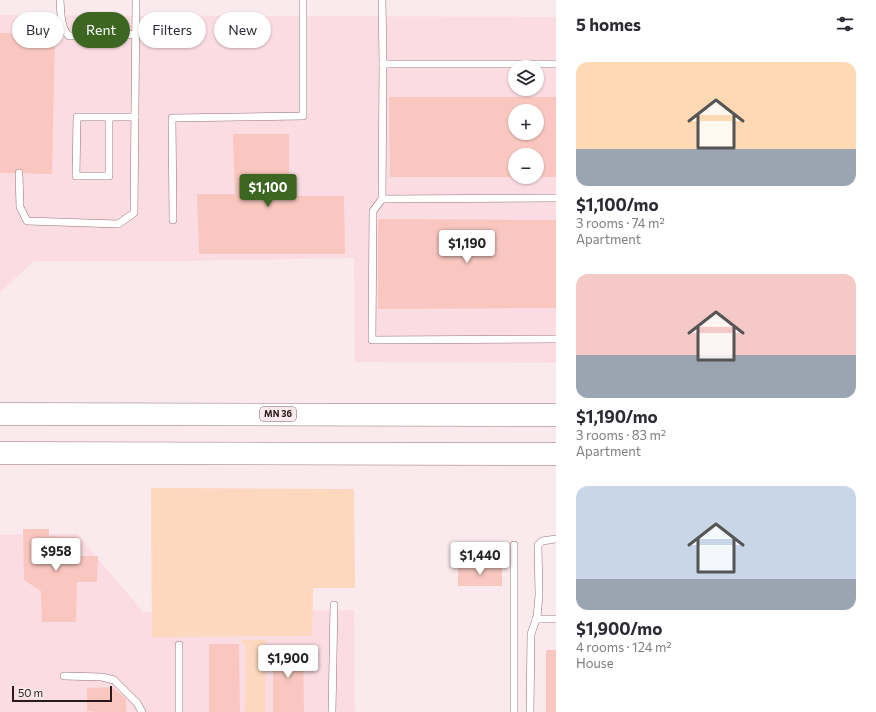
<!DOCTYPE html>
<html lang="en">
<head>
<meta charset="utf-8">
<style>
  body { margin:0; font-family:Commissioner,sans-serif; background:#f7f7f7; color:#2b2b33; height:100vh; display:flex; flex-direction:column; font-size:15px; white-space:nowrap }
  * { box-sizing:border-box; margin:0 }
  p { font-size:13px; color:#7c7c81 }
  .icon { flex:none; width:22px; height:22px; fill:none; stroke:currentColor; stroke-width:2; stroke-linecap:round; stroke-linejoin:round }
  .map { position:relative; flex:1; overflow:hidden }
  .details { display:flex; flex-direction:column; background:#fff; width:320px }
  .details>* { flex:none }
  .hud { position:absolute; left:12px; top:12px; width:380px; height:36px; display:flex; gap:8px }
  .controls { position:absolute; left:508px; top:60px; display:grid; gap:8px }
  .controls a { display:grid; place-items:center; width:36px; height:36px; border-radius:50%; background:#fff; box-shadow:0 1px 3px #0004; font-size:20px }
  .scale { position:absolute; left:12px; bottom:10px; width:100px; box-sizing:border-box; padding-left:4px; border:2px solid #291a1d; border-top:0; font-size:11px; line-height:14px; white-space:nowrap; color:#291a1d; -webkit-text-stroke:3px #fae9ed; paint-order:stroke }
  .price { position:absolute; translate:-50% -34px; padding:0 9px; border-radius:4px; background:#fff; color:#222; font-size:13px; line-height:26px; filter:drop-shadow(0 1px 2px #0008) }
  .price::after { content:''; position:absolute; left:50%; top:24px; width:12px; height:9px; margin-left:-6px; background:inherit; clip-path:polygon(0 0,100% 0,50% 100%) }
  .price.active { background:#3d6622; color:#fff }
  ul { padding:0; list-style:none }
  li { display:grid; align-content:center; gap:8px; height:212px; padding:0 20px }
  li span { display:grid; place-items:center; height:124px; border-radius:12px; color:#555 }
  li>.icon { margin-inline-start:auto }
  span .icon { width:72px; height:72px; fill:#fffc; stroke-width:1 }
  li b { font-size:17px }
  h2 { display:flex; justify-content:space-between; align-items:center; height:48px; padding:0 20px; font-size:17px }
  .tag { padding:0 14px; border-radius:18px; background:#fff; box-shadow:0 1px 3px #0004; font-size:14px; line-height:36px }
  .tag.active { background:#3d6622; color:#fff }
  main { display:flex; flex:1; min-height:0 }
  .map>svg:first-child { display:block }
  .built { fill:#fbdce3; fill-rule:evenodd }
  .green { fill:#fdd7be }
  .building { fill:#f9c7bf; fill-rule:evenodd }
  .lines { fill:none; stroke-linecap:round; stroke-linejoin:round }
  .service-casing { stroke:#97717a; stroke-width:8 }
  .motorway-casing { stroke:#97717a; stroke-width:23 }
  .service { stroke:#fff; stroke-width:7 }
  .motorway { stroke:#fff; stroke-width:22 }
  .labels { text-anchor:middle; stroke-width:3; stroke-linejoin:round; paint-order:stroke }
  .shield { fill:#fae9ed; stroke:#68585b; stroke-width:1 }
  .shield-label { font-size:9px; font-weight:bold; fill:#291a1d }
</style>
</head>
<body>
<main>
<div class="map">
<svg width="556" height="712" viewBox="0 0 556 712">
  <rect width="100%" height="100%" fill="#fae9ed"/>
  <g class="built">
    <path d="M 0,15 L 556,17 L 556,363 L 355,362 L 354,258 L 185,261 L 34,261 L 0,292 ZM 515,67 L 537,67 L 537,89 L 515,89 ZM 515,111 L 537,111 L 537,133 L 515,133 ZM 515,155 L 537,155 L 537,177 L 515,177 Z"/>
    <polygon points="77,534 143,612 354,610 355,712 0,712 0,535"/>
  </g>
  <g class="green">
    <polygon points="151,488 354,489 355,588 313,588 312,636 152,637"/>
    <polygon points="241,640 266,640 265,712 245,712 246,649"/>
  </g>
  <g class="building">
    <polygon points="0,33 55,34 52,174 0,173"/>
    <path d="M 389,97 L 556,97 L 556,177 L 537,177 L 537,155 L 515,155 L 515,177 L 390,177 ZM 515,111 L 537,111 L 537,133 L 515,133 Z"/>
    <polygon points="233,134 289,134 289,196 344,196 345,254 199,254 197,194 235,194"/>
    <polygon points="378,219 556,220 556,308 378,309"/>
    <polygon points="23,529 49,529 49,536 77,537 78,556 98,556 97,582 77,582 76,622 42,622 41,591 24,580"/>
    <polygon points="458,565 502,566 502,586 458,586"/>
    <polygon points="209,644 239,644 240,712 209,712"/>
    <polygon points="273,645 303,645 304,712 273,712"/>
    <rect x="546" y="650" width="10" height="62"/>
    <polygon points="112,687 126,699 126,712 96,712 87,711 87,688"/>
  </g>
  <g class="lines">
    <g class="service-casing">
      <g id="service">
        <path d="M 60,0 C 61,12 60,27 69,36 L 118,36 L 135,34"/>
        <polyline points="382,0 383,64 556,64"/>
        <polyline points="383,64 382,199 373,211 372,340 556,339"/>
        <polyline points="109,117 109,176 76,176 77,117 135,117"/>
        <polyline points="19,173 20,207 27,221 118,224 134,213 136,0"/>
        <polyline points="382,199 556,198"/>
        <polyline points="173,220 172,118 303,116 303,0"/>
        <polyline points="536,619 556,619"/>
        <polyline points="179,645 179,712"/>
        <polyline points="64,676 102,677 114,680 137,703 142,712"/>
        <polyline points="332,712 334,605"/>
        <polyline points="514,712 514,545"/>
        <polyline points="530,712 531,634 537,617 539,595 538,545 542,541 556,539"/>
      </g>
    </g>
    <g class="motorway-casing">
      <g id="motorway">
        <polyline points="0,414 556,415"/>
        <polyline points="0,453 556,454"/>
      </g>
    </g>
    <use href="#service" class="service"/>
    <use href="#motorway" class="motorway"/>
  </g>
  <g class="labels">
    <rect class="shield" x="260" y="407" width="36" height="14" rx="3"/>
    <g class="shield-label">
      <text x="278" y="417">MN 36</text>
    </g>
  </g>
</svg>
<div class="controls">
<a><svg class="icon" aria-label="layers" viewBox="0 0 24 24"><path d="M12 4l9 5-9 5-9-5zM3 14l9 5 9-5"/></svg></a>
<a>+</a>
<a>−</a>
</div>
<div class="scale">50 m</div>
<b class="price active" style="left:268px;top:208px">$1,100</b>
<b class="price" style="left:467px;top:264px">$1,190</b>
<b class="price" style="left:56px;top:572px">$958</b>
<b class="price" style="left:480px;top:576px">$1,440</b>
<b class="price" style="left:288px;top:679px">$1,900</b>
<div class="hud">
<a class="tag">Buy</a>
<a class="tag active">Rent</a>
<a class="tag">Filters</a>
<a class="tag">New</a>
</div>
</div>
<section class="details">
<h2>5 homes<svg class="icon" aria-label="filters" viewBox="0 0 24 24"><path d="M4 7h16M4 17h16"/><circle cx="9" cy="7" r="2"/><circle cx="15" cy="17" r="2"/></svg></h2>
<ul>
<li><span style="background:linear-gradient(#ffd9b3 70%,#9aa5b1 0)"><svg class="icon" aria-label="home" viewBox="0 0 24 24"><path d="M3 11l9-7 9 7M6 9v11h12V9"/></svg></span><div><b>$1,100/mo</b><p>3 rooms · 74 m²</p><p>Apartment</p></div></li>
<li><span style="background:linear-gradient(#f6c9c9 65%,#9aa5b1 0)"><svg class="icon" aria-label="home" viewBox="0 0 24 24"><path d="M3 11l9-7 9 7M6 9v11h12V9"/></svg></span><div><b>$1,190/mo</b><p>3 rooms · 83 m²</p><p>Apartment</p></div></li>
<li><span style="background:linear-gradient(#c9d6e8 75%,#9aa5b1 0)"><svg class="icon" aria-label="home" viewBox="0 0 24 24"><path d="M3 11l9-7 9 7M6 9v11h12V9"/></svg></span><div><b>$1,900/mo</b><p>4 rooms · 124 m²</p><p>House</p></div></li>
</ul>
</section>
</main>
</body>
</html>
